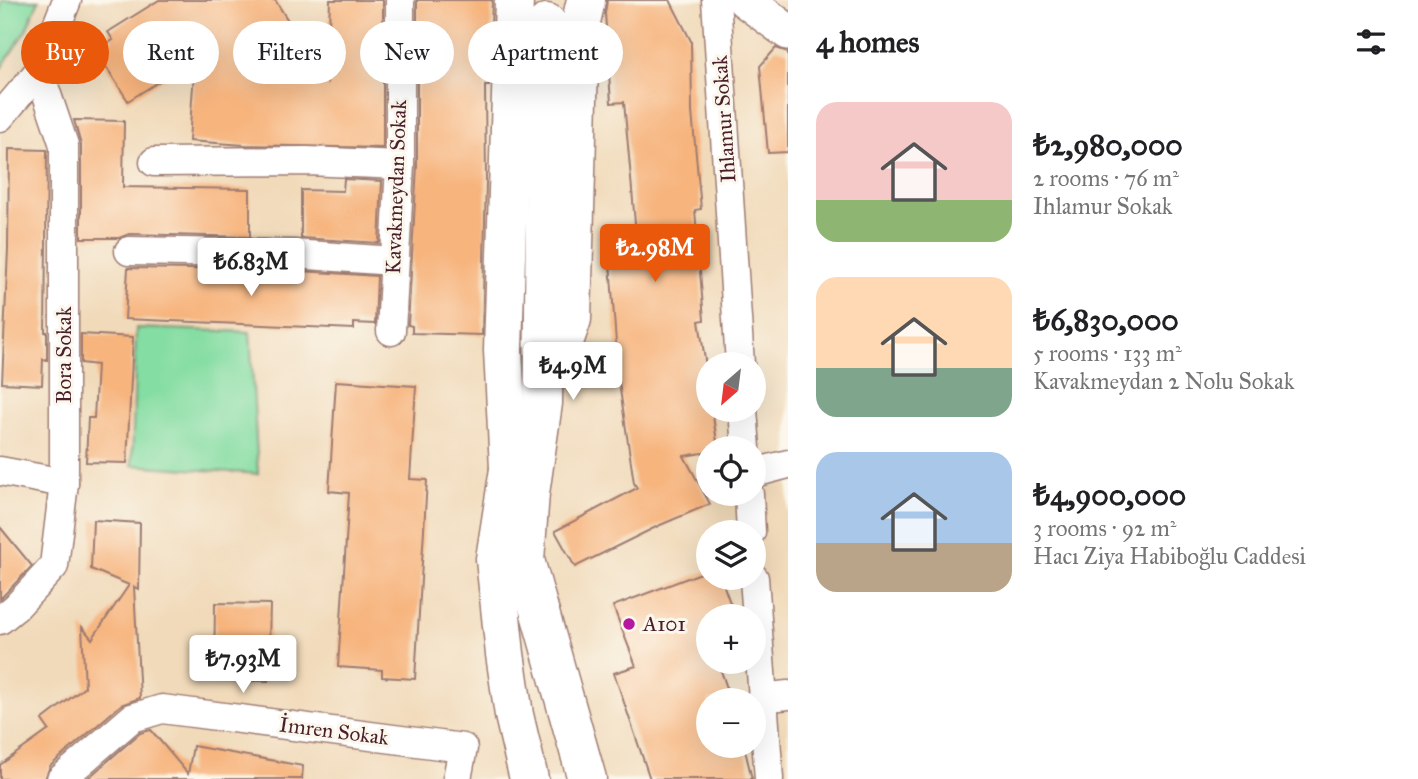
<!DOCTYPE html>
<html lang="en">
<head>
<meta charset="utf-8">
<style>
  body { margin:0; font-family:"IM FELL Great Primer",serif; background:#f2f2f2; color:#202124; height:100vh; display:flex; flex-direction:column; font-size:26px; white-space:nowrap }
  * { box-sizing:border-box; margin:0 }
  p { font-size:23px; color:#757577 }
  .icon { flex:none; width:38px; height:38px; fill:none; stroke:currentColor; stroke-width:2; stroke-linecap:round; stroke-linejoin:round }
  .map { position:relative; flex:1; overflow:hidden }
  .details { display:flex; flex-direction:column; background:#fff; width:630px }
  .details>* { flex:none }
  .banner { position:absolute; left:21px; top:21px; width:662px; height:63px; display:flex; gap:14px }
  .needle { width:46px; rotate:208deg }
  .tools { position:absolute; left:696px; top:352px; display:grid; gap:14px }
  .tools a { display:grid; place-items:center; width:70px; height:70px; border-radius:50%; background:#fff; box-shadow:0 7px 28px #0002; font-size:35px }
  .price { position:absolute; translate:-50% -60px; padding:0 16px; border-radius:7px; background:#fff; color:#222; font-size:23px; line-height:46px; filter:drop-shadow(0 2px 4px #0008) }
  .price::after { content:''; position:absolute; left:50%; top:42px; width:21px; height:16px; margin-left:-10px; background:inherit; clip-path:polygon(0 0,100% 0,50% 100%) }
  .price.on { background:#ea580c; color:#fff }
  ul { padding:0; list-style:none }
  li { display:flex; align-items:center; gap:21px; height:175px; padding:0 28px }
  li span { display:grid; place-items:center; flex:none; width:196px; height:140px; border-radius:21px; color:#555 }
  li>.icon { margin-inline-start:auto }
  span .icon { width:84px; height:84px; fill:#fffc; stroke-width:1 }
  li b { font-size:30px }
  h2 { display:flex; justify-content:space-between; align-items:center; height:84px; padding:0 28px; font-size:30px }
  .pill { padding:0 24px; border-radius:32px; background:#fff; box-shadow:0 7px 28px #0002; font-size:24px; line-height:63px }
  .pill.on { background:#ea580c; color:#fff }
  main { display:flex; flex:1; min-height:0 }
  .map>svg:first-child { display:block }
  .green { fill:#84dda2; stroke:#677e66; stroke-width:2 }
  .building { fill:#f7b47d }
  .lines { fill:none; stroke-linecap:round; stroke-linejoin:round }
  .minor-casing { stroke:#9e7c72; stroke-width:31 }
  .tertiary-casing { stroke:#9e7c72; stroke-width:38 }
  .secondary-casing { stroke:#9e7c72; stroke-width:41 }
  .minor { stroke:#fff; stroke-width:28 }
  .tertiary { stroke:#fff; stroke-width:35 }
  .secondary { stroke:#fff; stroke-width:38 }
  .poi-dot { fill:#b5179e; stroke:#fbf7ec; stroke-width:2.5 }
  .labels { text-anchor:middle; stroke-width:6; stroke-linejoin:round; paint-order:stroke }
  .street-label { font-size:21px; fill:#4a1f2b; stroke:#fbf7ec }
  .poi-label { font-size:21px; fill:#4a1f2b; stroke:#fbf7ec; text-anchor:start }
</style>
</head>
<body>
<main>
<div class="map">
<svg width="788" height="779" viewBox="0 0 788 779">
  <rect width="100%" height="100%" fill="#fbf7ec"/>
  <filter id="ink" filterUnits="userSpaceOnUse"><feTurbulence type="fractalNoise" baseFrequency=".0143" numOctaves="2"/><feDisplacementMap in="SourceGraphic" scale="14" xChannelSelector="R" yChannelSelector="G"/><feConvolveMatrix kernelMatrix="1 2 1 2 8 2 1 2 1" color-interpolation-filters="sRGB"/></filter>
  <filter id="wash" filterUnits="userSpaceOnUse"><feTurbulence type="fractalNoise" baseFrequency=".00686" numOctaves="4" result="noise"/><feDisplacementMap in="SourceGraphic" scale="28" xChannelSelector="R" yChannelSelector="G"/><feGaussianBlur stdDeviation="1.57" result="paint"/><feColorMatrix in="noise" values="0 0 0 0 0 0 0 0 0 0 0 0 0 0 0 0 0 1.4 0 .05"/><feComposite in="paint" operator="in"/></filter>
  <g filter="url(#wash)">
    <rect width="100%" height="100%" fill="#f1daba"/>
    <g class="green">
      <polygon points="2,0 39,0 26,30 0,70 0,13"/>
      <polygon points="136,328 250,332 258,474 132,465"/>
    </g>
    <g id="blocks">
      <g class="building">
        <polygon points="159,0 275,0 327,82 330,0 383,0 383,148 245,145 189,141 195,59 128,101 96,51 113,40 108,32"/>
        <polygon points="417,0 492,0 489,86 485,86 486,182 482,335 412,333 412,326 408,325 417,166"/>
        <polygon points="607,0 670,0 691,41 692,112 701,209 695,210 704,320 699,321 709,386 709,410 712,410 718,448 709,448 709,452 684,456 710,504 658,526 575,567 555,531 637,488 634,483 615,356 617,356 608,236 636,234 624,102 611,103 605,13"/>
        <polygon points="776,48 788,52 788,152 768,153 760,66"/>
        <polygon points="74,120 124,121 123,187 250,189 250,237 129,234 119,238 81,238 81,145"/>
        <polygon points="9,149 47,150 45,332 47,332 47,360 43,359 42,385 2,383 8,249"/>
        <polygon points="344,179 382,181 379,243 301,238 301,190 343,191"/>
        <polygon points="128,268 249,270 300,274 301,271 377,276 375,324 354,323 354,329 125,319"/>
        <polygon points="81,334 133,337 127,463 86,462 88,418 94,418 97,365 81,363"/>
        <polygon points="336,381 416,386 410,479 427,480 415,679 382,677 382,670 338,667 349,493 329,491"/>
        <polygon points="93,520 140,523 139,589 134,587 140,698 121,705 50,766 45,779 0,779 0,765 49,730 42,720 85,687 82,627 92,639 129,585 91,569"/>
        <polygon points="0,527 32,566 0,599"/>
        <polygon points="709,570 709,578 721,578 734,614 709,616 709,623 706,624 709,632 709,662 718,662 731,700 709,700 709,746 744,746 752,779 650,779 614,673 636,666 613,606"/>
        <polygon points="215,603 270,604 268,681 214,680"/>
        <polygon points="151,730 188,774 193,746 303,766 302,779 87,779 140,733"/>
      </g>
    </g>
  </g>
  <g filter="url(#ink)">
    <use href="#blocks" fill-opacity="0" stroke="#9e7c72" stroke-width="2"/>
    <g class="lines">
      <g class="minor-casing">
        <g id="minor">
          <polyline points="716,0 740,364"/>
          <polyline points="0,117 39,71 67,0"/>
          <polyline points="154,162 307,161 400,165"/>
          <polyline points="129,251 293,254 394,261"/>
          <polyline points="391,331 400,165 400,0"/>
          <polyline points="743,410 746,448"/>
          <polyline points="0,471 64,483"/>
          <polyline points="754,473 788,464"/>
          <polyline points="749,494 751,532"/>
          <polyline points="754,578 769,779"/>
          <polyline points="0,620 16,607 54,566 64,483 64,145 39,71"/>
          <polyline points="761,698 788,695"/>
          <polyline points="61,779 132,718 162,709 463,748 457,779"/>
        </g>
      </g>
      <g class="tertiary-casing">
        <polyline id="tertiary" points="745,0 788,32"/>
      </g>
      <g class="secondary-casing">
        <g id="secondary">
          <polyline points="547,23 543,403 530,493 525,560 587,779"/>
          <polyline points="554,371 572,319 580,26 586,0"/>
          <polyline points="510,463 495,559 505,654 514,715 529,779"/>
          <polyline points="509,468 503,350 514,0"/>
        </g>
      </g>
      <use href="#minor" class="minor"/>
      <use href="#tertiary" class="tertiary"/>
      <use href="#secondary" class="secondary"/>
    </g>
  </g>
  <circle class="poi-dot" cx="629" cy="624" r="7"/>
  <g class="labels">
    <g class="street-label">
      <text transform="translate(724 119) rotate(-94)" y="7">Ihlamur Sokak</text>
      <text transform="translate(396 187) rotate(-88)" y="7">Kavakmeydan Sokak</text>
      <text transform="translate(64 355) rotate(-90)" y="7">Bora Sokak</text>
      <text transform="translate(334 731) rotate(7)" y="7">İmren Sokak</text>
    </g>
    <g class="poi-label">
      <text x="643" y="631">A101</text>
    </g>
  </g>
</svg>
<div class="tools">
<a><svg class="needle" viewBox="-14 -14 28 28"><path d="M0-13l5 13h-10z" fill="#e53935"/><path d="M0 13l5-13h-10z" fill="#757577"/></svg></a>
<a><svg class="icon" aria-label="locate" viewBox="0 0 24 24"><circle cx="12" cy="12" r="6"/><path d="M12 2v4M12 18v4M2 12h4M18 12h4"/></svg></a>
<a><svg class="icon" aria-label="layers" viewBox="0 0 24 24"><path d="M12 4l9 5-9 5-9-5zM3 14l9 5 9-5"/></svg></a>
<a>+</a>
<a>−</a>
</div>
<b class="price on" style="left:655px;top:284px">₺2.98M</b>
<b class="price" style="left:251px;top:298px">₺6.83M</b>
<b class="price" style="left:573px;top:402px">₺4.9M</b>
<b class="price" style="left:243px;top:695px">₺7.93M</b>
<div class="banner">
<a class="pill on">Buy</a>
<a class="pill">Rent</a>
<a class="pill">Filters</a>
<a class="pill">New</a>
<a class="pill">Apartment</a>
</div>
</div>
<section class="details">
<h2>4 homes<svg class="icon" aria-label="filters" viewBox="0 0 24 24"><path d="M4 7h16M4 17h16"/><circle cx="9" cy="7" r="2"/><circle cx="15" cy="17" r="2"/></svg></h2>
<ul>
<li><span style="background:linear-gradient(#f6c9c9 70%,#8fb573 0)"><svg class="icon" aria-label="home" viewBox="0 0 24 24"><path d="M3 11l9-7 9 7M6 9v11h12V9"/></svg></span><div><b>₺2,980,000</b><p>2 rooms · 76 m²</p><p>Ihlamur Sokak</p></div></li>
<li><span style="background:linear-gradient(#ffd9b3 65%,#7fa58c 0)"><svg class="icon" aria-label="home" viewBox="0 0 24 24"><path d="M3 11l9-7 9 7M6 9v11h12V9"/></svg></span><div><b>₺6,830,000</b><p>5 rooms · 133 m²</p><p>Kavakmeydan 2 Nolu Sokak</p></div></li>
<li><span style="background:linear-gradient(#a9c7e8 65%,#b9a48a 0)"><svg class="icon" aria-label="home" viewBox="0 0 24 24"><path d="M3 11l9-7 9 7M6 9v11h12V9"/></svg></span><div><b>₺4,900,000</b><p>3 rooms · 92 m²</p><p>Hacı Ziya Habiboğlu Caddesi</p></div></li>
</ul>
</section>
</main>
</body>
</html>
